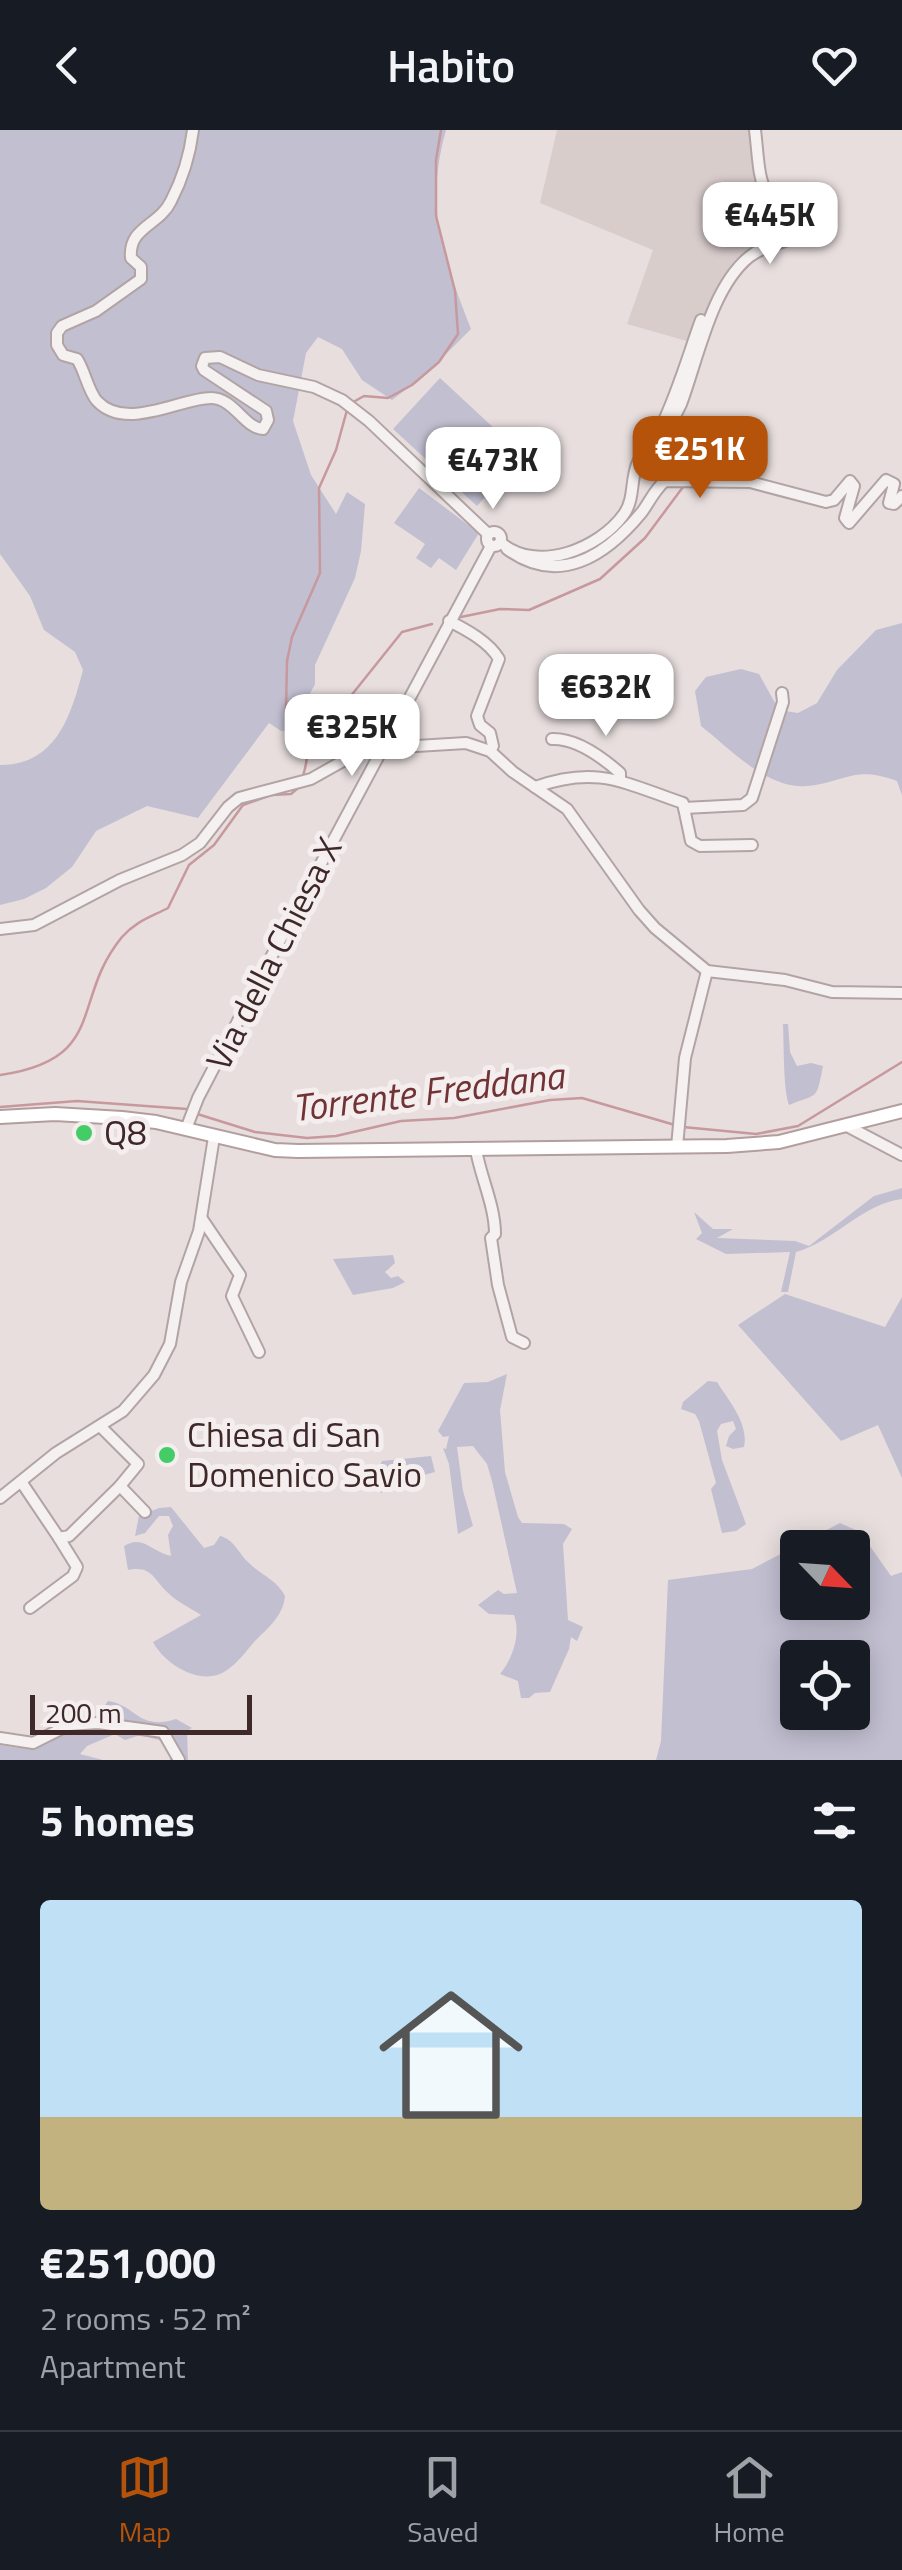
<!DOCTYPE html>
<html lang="en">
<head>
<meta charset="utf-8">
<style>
  body { margin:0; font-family:"Titillium Web",sans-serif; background:#20242c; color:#f1f3f6; height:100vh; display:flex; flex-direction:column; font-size:38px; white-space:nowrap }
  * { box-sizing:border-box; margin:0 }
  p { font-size:32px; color:#9ea1a6 }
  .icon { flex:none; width:55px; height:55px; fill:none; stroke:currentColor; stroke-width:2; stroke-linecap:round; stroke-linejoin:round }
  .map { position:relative; height:1630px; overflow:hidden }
  .drawer { display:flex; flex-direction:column; background:#171b24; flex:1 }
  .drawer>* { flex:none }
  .needle { width:65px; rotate:115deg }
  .controls { position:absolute; left:780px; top:1400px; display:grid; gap:20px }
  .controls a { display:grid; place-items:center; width:90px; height:90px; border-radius:10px; background:#171b24; box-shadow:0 5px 25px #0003; font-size:50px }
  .scale { position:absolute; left:30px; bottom:25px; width:222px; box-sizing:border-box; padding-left:10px; border:5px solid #3e2828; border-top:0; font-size:28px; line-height:35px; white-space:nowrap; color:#3e2828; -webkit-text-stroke:8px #f5eeee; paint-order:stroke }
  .price { position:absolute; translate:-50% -85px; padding:0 22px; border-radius:20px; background:#fff; color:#222; font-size:32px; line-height:65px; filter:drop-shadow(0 2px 5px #0008) }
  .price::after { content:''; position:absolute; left:50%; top:60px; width:30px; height:22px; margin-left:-15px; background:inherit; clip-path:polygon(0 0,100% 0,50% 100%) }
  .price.current { background:#b45309; color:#fff }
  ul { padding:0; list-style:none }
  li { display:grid; align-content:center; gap:20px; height:530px; padding:0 40px }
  li span { display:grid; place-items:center; height:310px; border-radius:10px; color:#555 }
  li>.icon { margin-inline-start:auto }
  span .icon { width:180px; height:180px; fill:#fffc; stroke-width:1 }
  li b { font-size:42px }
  h2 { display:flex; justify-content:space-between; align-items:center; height:120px; padding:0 40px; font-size:42px }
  header { display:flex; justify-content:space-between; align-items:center; height:130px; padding:0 40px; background:#171b24; font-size:45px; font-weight:600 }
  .menu { display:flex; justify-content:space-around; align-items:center; height:140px; border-top:2px solid #363941; background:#171b24; font-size:28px; color:#9ea1a6 }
  .menu a { display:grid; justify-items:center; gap:5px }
  .menu .current { color:#b45309 }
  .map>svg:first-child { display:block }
  .built { fill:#d9cdcc }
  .green { fill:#c2bfd1; fill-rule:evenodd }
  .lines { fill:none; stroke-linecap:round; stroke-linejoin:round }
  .stream { stroke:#c7999d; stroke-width:2.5 }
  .minor-casing { stroke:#b2a4a4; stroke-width:14 }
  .major-casing { stroke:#b39e9e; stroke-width:16 }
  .minor { stroke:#f6f1f1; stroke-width:10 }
  .major { stroke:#fff; stroke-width:12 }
  .poi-dot { fill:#4c6; stroke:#f5eeee; stroke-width:4 }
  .labels { text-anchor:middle; stroke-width:10; stroke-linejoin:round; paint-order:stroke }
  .street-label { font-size:35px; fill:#3e2828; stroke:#f5eeee }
  .poi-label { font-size:35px; fill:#3e2828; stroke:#f5eeee; text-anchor:start }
  .water-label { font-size:38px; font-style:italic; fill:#713335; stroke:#f5eeee }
</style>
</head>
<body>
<header><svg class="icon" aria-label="back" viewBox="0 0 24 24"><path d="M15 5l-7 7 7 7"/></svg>Habito<svg class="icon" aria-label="heart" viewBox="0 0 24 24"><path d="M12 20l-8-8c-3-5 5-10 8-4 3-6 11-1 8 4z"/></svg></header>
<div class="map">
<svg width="902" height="1630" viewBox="0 0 902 1630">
  <rect width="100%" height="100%" fill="#e8dede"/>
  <polygon class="built" points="557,0 755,0 758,59 763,74 775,89 770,113 751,121 730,140 708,192 690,212 627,194 653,120 540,73"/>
  <g class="green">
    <path d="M 0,0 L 446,0 C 424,78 443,127 471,199 L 425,245 L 392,270 L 362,250 L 342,219 L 318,207 L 306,223 L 293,291 L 311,345 L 336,384 L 347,362 L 365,374 L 361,421 L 355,448 L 315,535 L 315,554 L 297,588 L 297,600 L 281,601 L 269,593 L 198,688 L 147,676 L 96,701 L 72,737 L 46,758 L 24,769 L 0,775 L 0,635 C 56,635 71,586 83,540 L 75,522 L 44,500 L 30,466 L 0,424 Z"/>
    <polygon points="440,248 523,325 477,376 393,299"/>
    <polygon points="419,358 479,403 456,440 439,428 431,438 416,428 425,414 394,393"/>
    <path d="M 902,493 L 902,665 L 897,651 C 853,635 847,652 807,656 C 768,660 729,618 701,596 L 695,561 L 706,547 L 741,539 L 759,544 L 779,580 L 798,583 L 817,573 L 837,540 L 876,500 Z"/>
    <path d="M 783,894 L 788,894 L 790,922 L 797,936 L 811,933 L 823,936 C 816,971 819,963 789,975 C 783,959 784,914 783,894 Z"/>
    <path d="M 902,1058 L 902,1069 C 862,1074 835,1111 796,1122 L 788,1162 L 781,1162 L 790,1122 L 726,1124 L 696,1109 L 702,1103 L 694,1082 L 713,1099 L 733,1099 L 717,1108 L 795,1111 L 809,1116 L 874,1066 Z"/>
    <polygon points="393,1125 395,1133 385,1142 391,1148 398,1146 405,1152 393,1158 353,1165 333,1129"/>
    <polygon points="785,1164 885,1197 902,1167 902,1348 878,1295 841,1311 738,1195"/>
    <path d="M 507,1244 L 500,1280 L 505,1342 L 518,1387 L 522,1393 L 564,1394 L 572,1399 L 563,1414 L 568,1490 L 583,1497 L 577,1511 L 571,1507 L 569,1519 L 550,1562 L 535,1563 L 529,1568 L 521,1568 L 518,1551 L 500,1544 C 513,1528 521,1504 514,1485 L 489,1484 L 478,1475 L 498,1460 L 504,1464 L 517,1463 L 492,1351 L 487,1334 L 473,1316 L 457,1317 L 463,1361 L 473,1396 L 458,1404 L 449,1334 L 443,1318 L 446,1319 L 449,1306 L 443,1307 L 438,1301 L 464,1253 L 488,1252 Z"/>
    <path d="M 708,1251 L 717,1252 C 729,1271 749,1294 744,1317 L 733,1319 L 726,1316 L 729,1306 L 736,1299 L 733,1291 L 721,1294 L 717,1301 L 722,1330 L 746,1394 L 736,1401 L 722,1403 L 711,1359 L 716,1353 L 699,1291 L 695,1284 L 681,1279 L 683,1272 Z"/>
    <polygon points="431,1326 435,1342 405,1350 397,1339 390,1339 381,1364 376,1343 382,1331"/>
    <path d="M 171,1377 L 204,1418 L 214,1415 L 220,1406 C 235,1410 238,1423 249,1433 C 261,1445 277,1450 285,1466 C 283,1486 269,1497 255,1511 C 247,1520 238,1533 227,1540 C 203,1558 165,1535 153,1512 L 201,1485 C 190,1478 176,1471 167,1462 C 153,1448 151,1435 128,1440 L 124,1416 C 143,1404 152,1422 171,1426 L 168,1405 L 173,1396 L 169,1386 L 159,1386 L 145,1403 L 135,1406 L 139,1386 L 159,1378 Z"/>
    <path d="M 840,1393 L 860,1402 L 891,1446 L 902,1442 L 902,1630 L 656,1630 L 661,1611 L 668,1450 L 752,1439 ZM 798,1418 L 852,1418 L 852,1472 L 798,1472 ZM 798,1528 L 852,1528 L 852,1582 L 798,1582 Z"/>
    <path d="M 108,1571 C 136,1575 138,1601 176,1589 L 192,1598 L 187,1601 L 188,1630 L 170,1630 L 171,1624 L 163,1611 L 140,1605 L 125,1610 L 115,1604 L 87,1616 L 80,1624 L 103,1630 L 0,1630 L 0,1615 L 20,1618 L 23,1614 L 71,1595 L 70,1583 L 95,1589 Z"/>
  </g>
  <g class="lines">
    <g class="stream">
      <polyline points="355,271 364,266 388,268 412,255 439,232 458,204 455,161 436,86 436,30 441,0"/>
      <polyline points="692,345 709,322"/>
      <polyline points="456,488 500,479 529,480 600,449 645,408 683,357"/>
      <polyline points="291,583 325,585 350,567 402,502 432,494"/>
      <path d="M 303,646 C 313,612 307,603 286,578 L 287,531 L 292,507 L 320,443 L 319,358 L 336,320 L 347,280"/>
      <path d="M 0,945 C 109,929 70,870 122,807 C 136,791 151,787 168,778 L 189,735 L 214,715 L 243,675 L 271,665 L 291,664 L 298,658"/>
      <polyline points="0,977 77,971 187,979"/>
      <polyline points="194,983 255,1002 307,1008 336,1006 401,991 454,988 550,970 582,968 675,995"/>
      <polyline points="683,997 756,1004 798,996 902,932"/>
    </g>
    <g class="minor-casing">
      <g id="minor">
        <path d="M 193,0 C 190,24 182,50 171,71 C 159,96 128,97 131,128 L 141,137 L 141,149 L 96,181 L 62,196 L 57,203 L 57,215 L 63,225 L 77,229 C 85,241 88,261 97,271 C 126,302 180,268 211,268 C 234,268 244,298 263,299 L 268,290 L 266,281 L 204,240 L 202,236 L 205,228 L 220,227 L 258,245 L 314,257 L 342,270 L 369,291 L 488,404"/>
        <path d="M 660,299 L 674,288 L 681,274 C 698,229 711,158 749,127 C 767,112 796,113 811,96 L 809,91 C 755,74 761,49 755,0"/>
        <circle cx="494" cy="409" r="7"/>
        <path d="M 500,412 C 537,444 599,419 624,384 C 635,369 630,349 638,332 C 643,320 654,311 660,299 C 677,265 688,226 701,190"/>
        <path d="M 507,419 C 559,457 606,426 642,382 C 650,371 655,359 665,351 L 750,352 L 826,372 L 834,370 L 850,351 L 854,356 L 845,388 L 849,393 L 886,350 L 894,354 L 889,373 L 894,374 L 902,366"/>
        <path d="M 449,491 C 467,500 489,512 499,529 L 477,586 L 480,595 L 490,603 L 493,616 L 490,621"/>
        <path d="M 552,609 C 576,608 603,628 620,643 L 620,651"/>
        <path d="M 535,657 C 598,635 624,653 683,673 L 691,711 L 700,716 L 752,715"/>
        <polyline points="684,678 743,675 752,668 783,572 782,563"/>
        <polyline points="0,799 34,795 120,750 182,725 200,713 228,677 239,668 311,649 359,622 388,612 400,617 466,613 490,621 513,642 567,679 639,780 655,798 707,841 785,850 832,862 902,863"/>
        <polyline points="847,996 902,1025"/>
        <polyline points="186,999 198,968 279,812 491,416"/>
        <polyline points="677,1017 685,928 707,841"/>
        <path d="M 476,1020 C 481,1048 495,1076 495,1104 L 491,1108 L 498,1155 L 512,1207 L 524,1213"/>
        <polyline points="202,1089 240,1145 232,1166 259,1222"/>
        <polyline points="22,1353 59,1408 69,1406 120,1356 138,1334 100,1296"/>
        <polyline points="120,1356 145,1382"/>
        <polyline points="0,1368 56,1323 123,1281 154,1245 170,1214 181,1152 199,1101 214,1007"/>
        <polyline points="30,1478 73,1446 77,1437 59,1408"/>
        <polyline points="0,1608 33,1613 69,1595 98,1593 163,1602 179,1630"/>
      </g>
    </g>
    <g class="major-casing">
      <polyline id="major" points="0,987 55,984 122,988 156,992 275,1020 298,1021 727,1016 779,1012 902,981"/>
    </g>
    <use href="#minor" class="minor"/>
    <use href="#major" class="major"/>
  </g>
  <g class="poi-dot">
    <circle cx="84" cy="1003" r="10"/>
    <circle cx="167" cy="1325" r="10"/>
  </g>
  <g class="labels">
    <g class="street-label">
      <text transform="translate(274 824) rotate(-63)" y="12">Via della Chiesa X</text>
    </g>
    <g class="poi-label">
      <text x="104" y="1015">Q8</text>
      <text x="187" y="1317">Chiesa di San<tspan x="187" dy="40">Domenico Savio</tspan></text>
    </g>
    <g class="water-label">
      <text transform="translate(428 962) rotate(-7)" y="13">Torrente Freddana</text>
    </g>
  </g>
</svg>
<div class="controls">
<a><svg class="needle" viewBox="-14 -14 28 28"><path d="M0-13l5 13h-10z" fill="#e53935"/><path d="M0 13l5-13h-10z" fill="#9ea1a6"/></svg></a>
<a><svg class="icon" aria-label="locate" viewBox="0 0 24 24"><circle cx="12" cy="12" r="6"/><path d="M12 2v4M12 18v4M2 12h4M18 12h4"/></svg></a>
</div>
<div class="scale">200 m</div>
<b class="price" style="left:770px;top:137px">€445K</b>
<b class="price current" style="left:700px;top:371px">€251K</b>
<b class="price" style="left:493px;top:382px">€473K</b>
<b class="price" style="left:606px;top:609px">€632K</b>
<b class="price" style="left:352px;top:649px">€325K</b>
</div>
<section class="drawer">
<h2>5 homes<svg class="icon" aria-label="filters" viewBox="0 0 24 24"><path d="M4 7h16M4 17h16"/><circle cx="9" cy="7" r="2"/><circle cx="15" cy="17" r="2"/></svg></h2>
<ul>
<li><span style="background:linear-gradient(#bfe0f5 70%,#c2b280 0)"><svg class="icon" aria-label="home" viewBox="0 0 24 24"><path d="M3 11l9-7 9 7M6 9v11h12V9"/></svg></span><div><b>€251,000</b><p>2 rooms · 52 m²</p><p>Apartment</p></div></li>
</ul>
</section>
<nav class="menu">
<a class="current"><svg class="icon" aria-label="map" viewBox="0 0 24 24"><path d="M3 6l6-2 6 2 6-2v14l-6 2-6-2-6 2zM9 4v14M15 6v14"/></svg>Map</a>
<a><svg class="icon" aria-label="saved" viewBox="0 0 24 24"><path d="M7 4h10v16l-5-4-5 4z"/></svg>Saved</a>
<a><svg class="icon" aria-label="home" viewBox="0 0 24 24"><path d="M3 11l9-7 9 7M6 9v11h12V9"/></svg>Home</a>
</nav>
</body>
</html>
